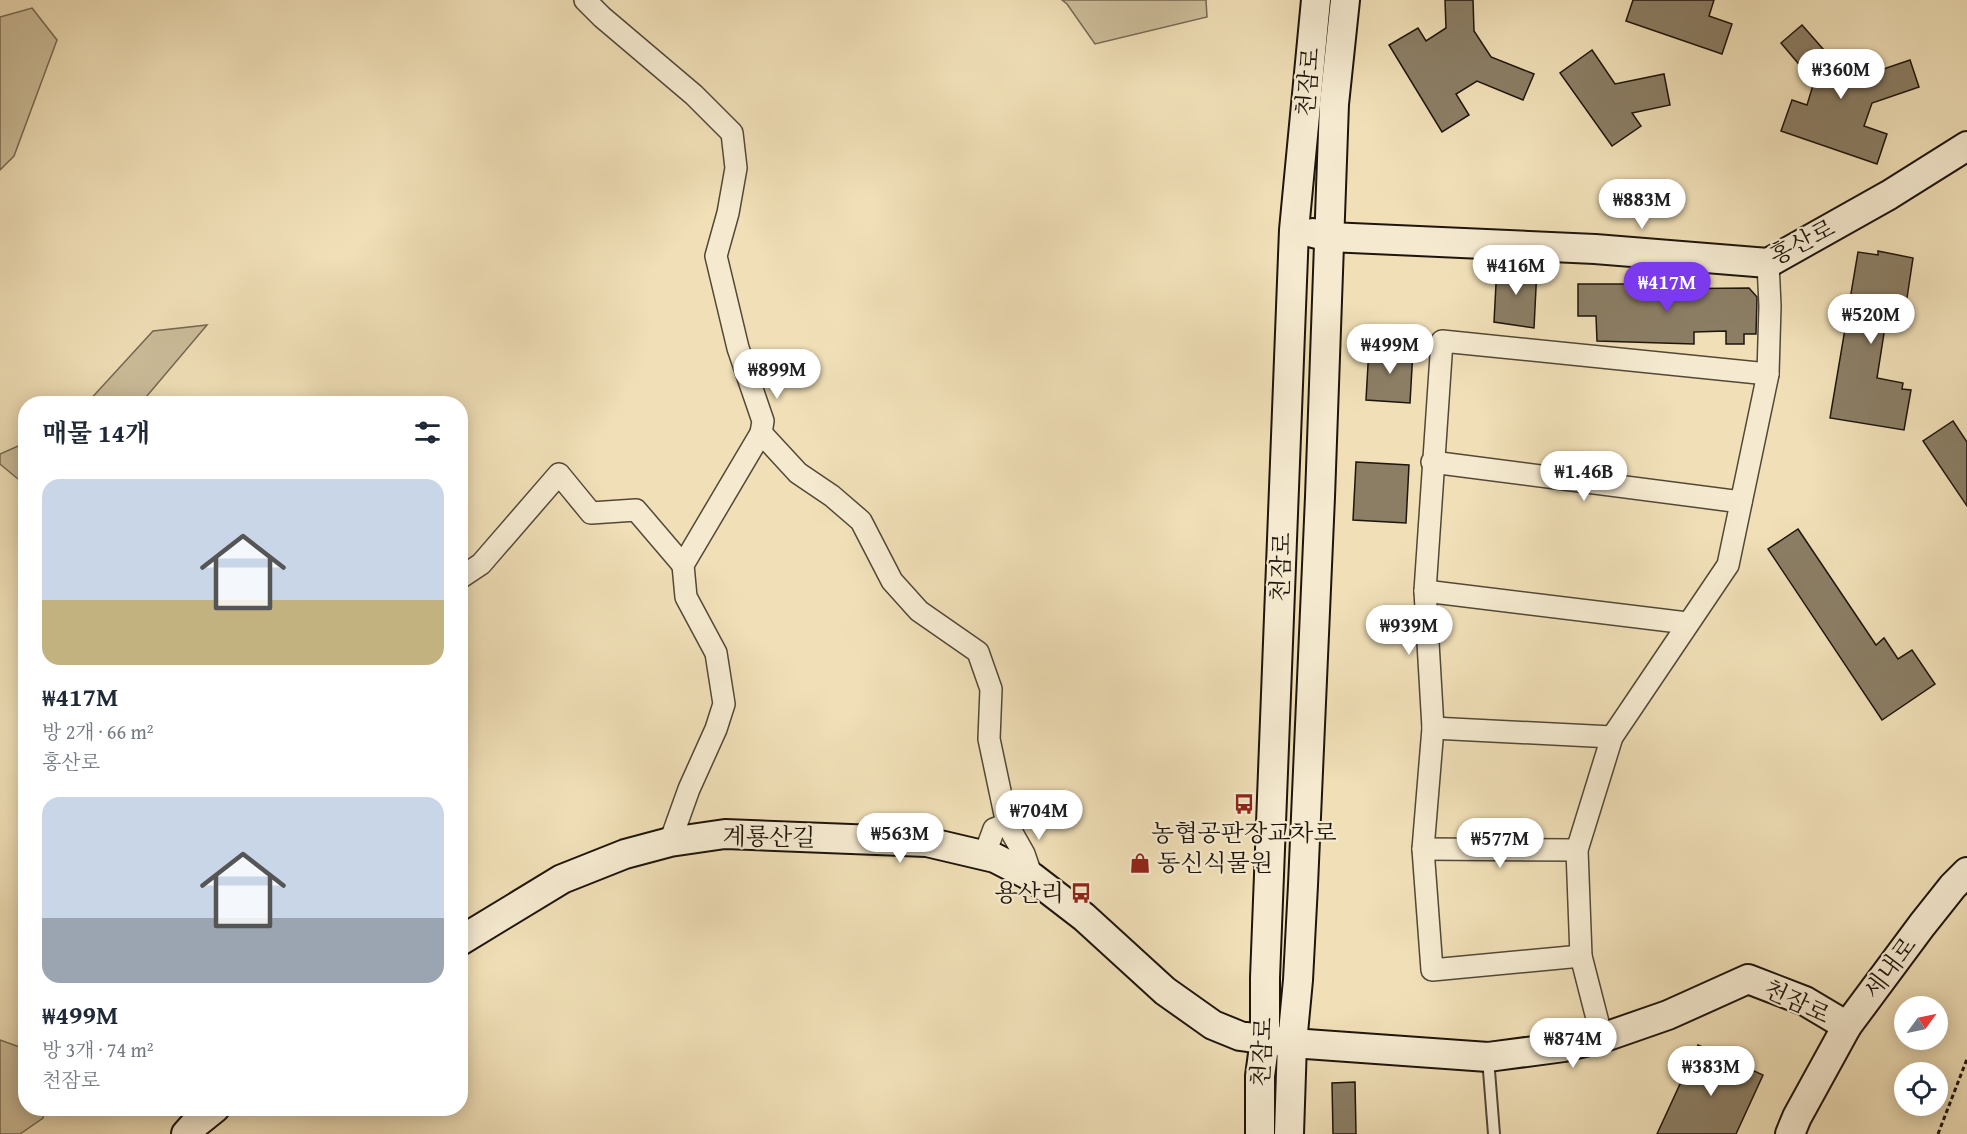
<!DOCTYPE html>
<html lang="ko">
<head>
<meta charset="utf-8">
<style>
  body { margin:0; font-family:"Gentium Book Plus","Noto Serif KR",serif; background:#f6f6f7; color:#1f2937; height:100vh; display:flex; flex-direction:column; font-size:22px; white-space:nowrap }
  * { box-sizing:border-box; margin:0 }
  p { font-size:20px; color:#747a83 }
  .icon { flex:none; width:33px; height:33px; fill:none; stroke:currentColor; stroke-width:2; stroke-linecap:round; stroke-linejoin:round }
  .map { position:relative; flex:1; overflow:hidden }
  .drawer { position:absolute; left:18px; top:396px; width:450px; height:720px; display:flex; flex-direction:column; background:#fff; border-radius:24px; box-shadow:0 3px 15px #0003 }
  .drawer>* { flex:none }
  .needle { width:39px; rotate:57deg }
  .buttons { position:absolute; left:1894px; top:996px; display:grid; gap:12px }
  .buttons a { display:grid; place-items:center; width:54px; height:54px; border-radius:50%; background:#fff; box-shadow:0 3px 15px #0003; font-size:30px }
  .price { position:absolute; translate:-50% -51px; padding:0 14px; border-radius:21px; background:#fff; color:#222; font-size:20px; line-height:39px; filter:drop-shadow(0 2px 3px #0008) }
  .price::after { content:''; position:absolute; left:50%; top:36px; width:18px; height:14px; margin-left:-9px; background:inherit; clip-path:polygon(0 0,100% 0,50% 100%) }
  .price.on { background:#7c3aed; color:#fff }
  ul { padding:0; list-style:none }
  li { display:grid; align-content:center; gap:12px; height:318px; padding:0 24px }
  li span { display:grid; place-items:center; height:186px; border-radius:18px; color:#555 }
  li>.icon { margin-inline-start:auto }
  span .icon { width:108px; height:108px; fill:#fffc; stroke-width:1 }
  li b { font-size:26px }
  h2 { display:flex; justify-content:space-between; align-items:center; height:72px; padding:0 24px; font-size:26px }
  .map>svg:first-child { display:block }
  .green { fill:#ccbd9a; stroke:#756953; stroke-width:1.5 }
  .building { fill:#8b7e65; stroke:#1e150c; stroke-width:1.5 }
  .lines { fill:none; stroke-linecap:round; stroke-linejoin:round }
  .lane-casing { stroke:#524837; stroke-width:14 }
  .street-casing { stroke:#524837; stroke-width:24 }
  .secondary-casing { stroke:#1e150c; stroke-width:32 }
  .path { stroke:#1e150c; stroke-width:3; stroke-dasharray:4.5 3; stroke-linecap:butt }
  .lane { stroke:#f5ead0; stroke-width:10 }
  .street { stroke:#f5ead0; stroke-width:21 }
  .secondary { stroke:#f5ead0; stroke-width:28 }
  .labels { text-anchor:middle; stroke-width:4.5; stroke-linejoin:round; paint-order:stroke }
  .street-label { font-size:24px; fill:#1e150c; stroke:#f5ead0 }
  .poi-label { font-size:24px; fill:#1e150c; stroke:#f5ead0 }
</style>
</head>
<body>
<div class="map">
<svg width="1967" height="1134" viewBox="0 0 1967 1134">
  <rect width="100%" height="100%" fill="#f0dfb7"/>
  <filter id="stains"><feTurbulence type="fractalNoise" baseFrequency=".00333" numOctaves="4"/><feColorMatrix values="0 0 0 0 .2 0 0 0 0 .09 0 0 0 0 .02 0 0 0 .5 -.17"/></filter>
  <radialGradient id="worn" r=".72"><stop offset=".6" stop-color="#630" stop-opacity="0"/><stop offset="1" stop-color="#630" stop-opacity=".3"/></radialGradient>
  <g class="green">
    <polygon points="1062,0 1206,0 1207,17 1095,44 1067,4"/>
    <polygon points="32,8 57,40 14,156 0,170 0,17"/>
    <polygon points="207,325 141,403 87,403 153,331"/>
    <polygon points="25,443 25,476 18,479 0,464 0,454"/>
    <polygon points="0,1040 25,1049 26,1108 44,1109 43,1118 20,1134 0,1134"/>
  </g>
  <g class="building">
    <polygon points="1445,0 1473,0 1474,31 1491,57 1534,74 1523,100 1477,81 1456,94 1469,115 1442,132 1389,45 1418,28 1426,41 1446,28"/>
    <polygon points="1633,0 1714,0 1709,16 1732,24 1722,54 1626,21"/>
    <polygon points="1802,25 1838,66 1866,75 1910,60 1919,87 1872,103 1864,126 1887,134 1877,164 1781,131 1792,100 1807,105 1814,82 1781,43"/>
    <polygon points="1592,50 1615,84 1664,74 1670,105 1632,113 1641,126 1612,146 1560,73"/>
    <polygon points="1878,251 1913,258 1907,298 1890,295 1877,378 1903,383 1902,389 1911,390 1904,430 1830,418 1858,252 1878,255"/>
    <polygon points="1497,265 1537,268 1534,328 1494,322"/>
    <polygon points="1578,284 1652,284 1652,289 1749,288 1757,297 1756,334 1744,334 1744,344 1726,344 1726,331 1694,332 1694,344 1597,341 1596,316 1578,316"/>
    <polygon points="1369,347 1413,350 1410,403 1366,400"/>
    <polygon points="1953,421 1967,442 1967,506 1923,441"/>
    <polygon points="1356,462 1409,465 1406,523 1353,520"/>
    <polygon points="1798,529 1876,645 1884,638 1898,659 1912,650 1935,684 1882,720 1768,549"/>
    <polygon points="1698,1045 1763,1075 1736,1134 1657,1134"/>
    <polygon points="1355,1082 1356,1134 1333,1134 1332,1083"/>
  </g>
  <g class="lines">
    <g class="lane-casing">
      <polyline id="lane" points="1488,1058 1494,1134"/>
    </g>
    <g class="street-casing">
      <g id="street">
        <polyline points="585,0 602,17 694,95 732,133 736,168 728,213 716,256 738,348 763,421 761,433 683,565 686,597 716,653 724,704 716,729 689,789 670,842"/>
        <polyline points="761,433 798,473 832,496 861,521 892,581 919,611 978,652 991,689 989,739 1007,824 1024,854 1032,877"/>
        <polyline points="1432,462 1741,502"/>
        <polyline points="460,578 481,564 559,474 591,513 636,510 683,565"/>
        <polyline points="1425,591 1687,623"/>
        <polyline points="1433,728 1612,737"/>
        <polyline points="1423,849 1577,850"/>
        <polyline points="984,856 994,829 1007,824"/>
        <polyline points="1581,956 1432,970 1423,849 1433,728 1425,591 1442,341 1768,374"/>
        <polyline points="1602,1038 1581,956 1577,850 1612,737 1728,565 1768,374 1770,306 1768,263"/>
      </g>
    </g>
    <g class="secondary-casing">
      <g id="secondary">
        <polyline points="1313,233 1329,237 1595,249 1768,263 1889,195 1967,146"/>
        <polyline points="460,941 562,879 625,854 670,842 725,834 927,842 995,858 1032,877 1084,917 1165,991 1213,1025 1240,1036 1292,1043 1488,1057 1564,1047 1602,1038 1668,1015 1748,979 1805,1001 1847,1026"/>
        <polyline points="186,1134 194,1125 215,1108"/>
        <polyline points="1260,1134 1260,1076 1265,1039 1265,978 1294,230 1316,0"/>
        <polyline points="1289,1134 1292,1043 1298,980 1303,885 1320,497 1334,104 1345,0"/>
        <polyline points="1790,1134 1797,1117 1847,1026 1922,925 1953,886 1967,872"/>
      </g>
    </g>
    <polyline class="path" points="1938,1134 1967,1059"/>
    <use href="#lane" class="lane"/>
    <use href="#street" class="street"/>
    <use href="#secondary" class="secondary"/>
  </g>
  <defs>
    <g id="bus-bare" transform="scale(1.62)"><path d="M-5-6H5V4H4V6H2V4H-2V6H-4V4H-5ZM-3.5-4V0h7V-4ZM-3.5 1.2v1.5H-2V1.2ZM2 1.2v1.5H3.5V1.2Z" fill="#8f2418" stroke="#f5ead0" stroke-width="2.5" paint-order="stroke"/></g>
    <g id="shop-bare" transform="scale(1.62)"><path d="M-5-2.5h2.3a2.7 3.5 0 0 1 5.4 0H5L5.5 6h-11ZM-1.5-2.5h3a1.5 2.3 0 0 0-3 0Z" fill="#8f2418" stroke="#f5ead0" stroke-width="2.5" paint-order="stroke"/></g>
  </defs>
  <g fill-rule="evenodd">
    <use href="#bus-bare" x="1244" y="804"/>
    <use href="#shop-bare" x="1140" y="863"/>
    <use href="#bus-bare" x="1081" y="893"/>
  </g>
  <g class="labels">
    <g class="street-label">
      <text transform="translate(1308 82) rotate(-85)" y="8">천잠로</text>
      <text transform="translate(1802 242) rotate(-27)" y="8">홍산로</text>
      <text transform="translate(1281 567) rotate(-88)" y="8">천잠로</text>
      <text transform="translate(769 837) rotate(1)" y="8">계룡산길</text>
      <text transform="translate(1890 968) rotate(-53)" y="8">세내로</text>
      <text transform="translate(1797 1002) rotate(25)" y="8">천잠로</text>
      <text transform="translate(1262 1052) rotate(-87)" y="8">천잠로</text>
    </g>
    <g class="poi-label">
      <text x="1244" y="841">농협공판장교차로</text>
      <text x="1157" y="871" text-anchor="start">동신식물원</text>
      <text x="1064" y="901" text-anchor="end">용산리</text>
    </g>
  </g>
  <rect width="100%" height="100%" filter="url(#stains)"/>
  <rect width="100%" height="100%" fill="url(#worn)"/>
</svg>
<div class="buttons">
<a><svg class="needle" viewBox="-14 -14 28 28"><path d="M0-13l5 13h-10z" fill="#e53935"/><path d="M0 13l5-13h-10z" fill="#747a83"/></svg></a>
<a><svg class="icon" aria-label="locate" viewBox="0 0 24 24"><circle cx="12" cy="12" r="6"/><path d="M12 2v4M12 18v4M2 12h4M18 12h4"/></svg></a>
</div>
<b class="price" style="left:1841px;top:100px">₩360M</b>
<b class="price" style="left:1642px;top:230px">₩883M</b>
<b class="price" style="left:1516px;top:296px">₩416M</b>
<b class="price on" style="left:1667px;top:313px">₩417M</b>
<b class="price" style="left:1871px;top:345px">₩520M</b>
<b class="price" style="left:1390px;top:375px">₩499M</b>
<b class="price" style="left:777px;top:400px">₩899M</b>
<b class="price" style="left:1584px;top:502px">₩1.46B</b>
<b class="price" style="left:1409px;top:656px">₩939M</b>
<b class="price" style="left:1039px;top:841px">₩704M</b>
<b class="price" style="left:900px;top:864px">₩563M</b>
<b class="price" style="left:1500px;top:869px">₩577M</b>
<b class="price" style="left:1573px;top:1069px">₩874M</b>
<b class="price" style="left:1711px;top:1097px">₩383M</b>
<section class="drawer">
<h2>매물 14개<svg class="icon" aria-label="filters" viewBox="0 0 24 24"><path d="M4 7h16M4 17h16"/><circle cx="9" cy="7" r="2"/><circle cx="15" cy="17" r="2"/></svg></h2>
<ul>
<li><span style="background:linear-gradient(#c9d6e8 65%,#c2b280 0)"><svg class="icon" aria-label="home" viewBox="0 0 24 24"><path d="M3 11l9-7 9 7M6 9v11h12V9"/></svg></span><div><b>₩417M</b><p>방 2개 · 66 m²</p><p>홍산로</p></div></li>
<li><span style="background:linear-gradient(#c9d6e8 65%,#9aa5b1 0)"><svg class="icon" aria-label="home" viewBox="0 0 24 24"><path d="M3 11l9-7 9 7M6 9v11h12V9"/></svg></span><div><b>₩499M</b><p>방 3개 · 74 m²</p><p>천잠로</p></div></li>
</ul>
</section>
</div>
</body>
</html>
